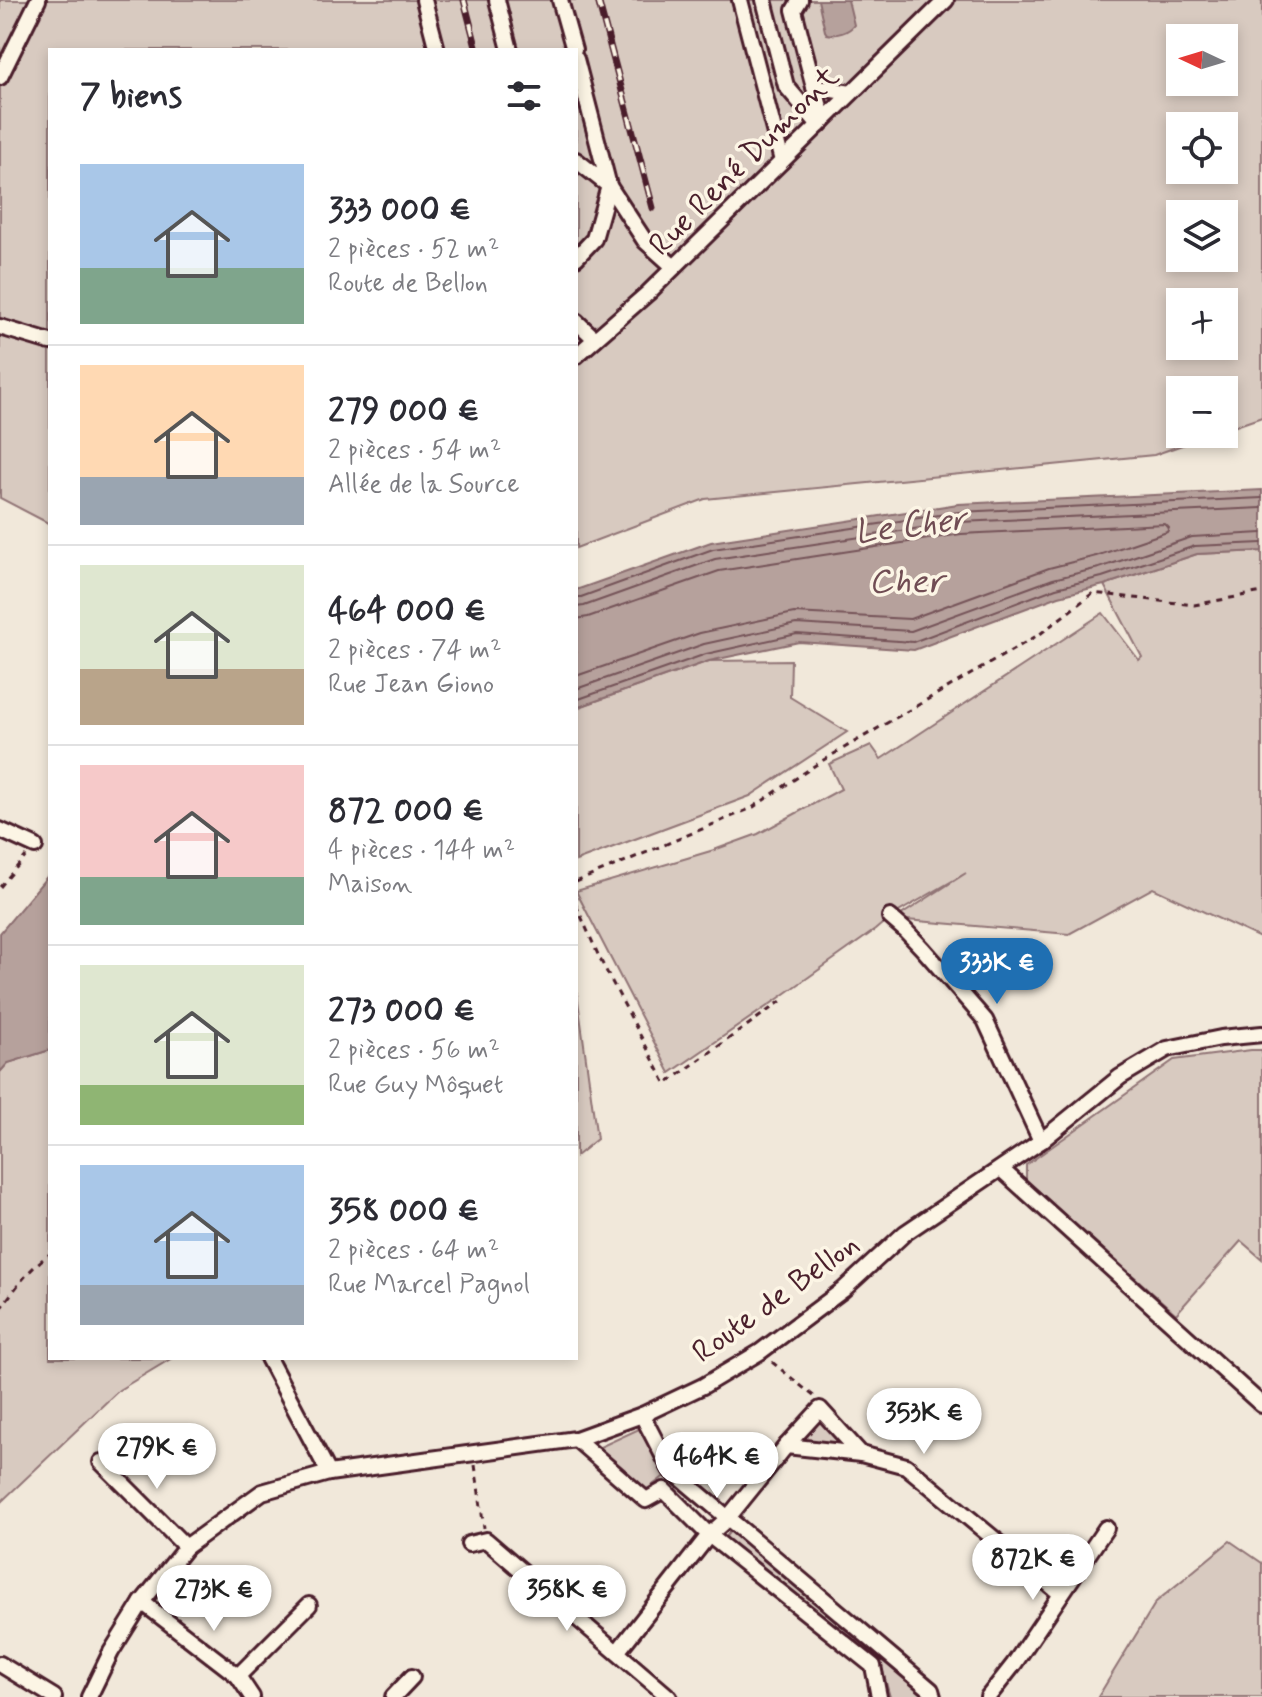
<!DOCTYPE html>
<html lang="fr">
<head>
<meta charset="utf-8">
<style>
  body { margin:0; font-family:Mynerve,sans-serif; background:#f2f2f3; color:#2b2b33; height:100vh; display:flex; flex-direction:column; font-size:30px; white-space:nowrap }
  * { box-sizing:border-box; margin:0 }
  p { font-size:26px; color:#7c7c81 }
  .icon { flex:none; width:44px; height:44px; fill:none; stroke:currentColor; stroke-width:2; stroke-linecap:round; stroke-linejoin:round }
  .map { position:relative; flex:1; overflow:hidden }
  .side { position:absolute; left:48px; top:48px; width:530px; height:1312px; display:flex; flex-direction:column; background:#fff; border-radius:0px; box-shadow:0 4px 12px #0003 }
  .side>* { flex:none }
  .needle { width:52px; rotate:274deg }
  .tools { position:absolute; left:1166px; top:24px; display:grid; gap:16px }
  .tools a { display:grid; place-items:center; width:72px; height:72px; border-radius:0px; background:#fff; box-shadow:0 4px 12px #0003; font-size:40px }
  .price { position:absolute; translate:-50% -68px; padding:0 18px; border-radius:28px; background:#fff; color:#222; font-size:26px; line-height:52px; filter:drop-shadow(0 2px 4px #0008) }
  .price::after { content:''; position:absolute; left:50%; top:48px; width:24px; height:18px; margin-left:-12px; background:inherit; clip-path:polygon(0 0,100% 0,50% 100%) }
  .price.on { background:#1f6fb2; color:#fff }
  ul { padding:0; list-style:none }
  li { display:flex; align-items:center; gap:24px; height:200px; padding:0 32px }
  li+li { border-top:2px solid #e1e1e2 }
  li span { display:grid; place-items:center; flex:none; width:224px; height:160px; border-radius:0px; color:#555 }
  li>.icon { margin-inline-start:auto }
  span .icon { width:96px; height:96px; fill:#fffc; stroke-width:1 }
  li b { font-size:34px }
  h2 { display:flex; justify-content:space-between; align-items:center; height:96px; padding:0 32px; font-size:34px }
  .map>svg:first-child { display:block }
  .green { fill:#d8cac0; stroke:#917476; stroke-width:2; fill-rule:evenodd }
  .water { fill:#b6a19c; stroke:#8b6d6f; stroke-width:2 }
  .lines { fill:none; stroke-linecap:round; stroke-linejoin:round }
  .shore { stroke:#755358; stroke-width:2 }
  .minor-casing { stroke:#4a1f2b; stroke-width:20 }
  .path { stroke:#4a1f2b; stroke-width:3; stroke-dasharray:6 6; stroke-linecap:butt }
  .minor { stroke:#fcf5e5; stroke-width:14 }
  .rail-casing { stroke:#4a1f2b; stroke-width:7 }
  .rail { stroke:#fcf5e5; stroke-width:4; stroke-dasharray:12; stroke-linecap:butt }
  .labels { text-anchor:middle; stroke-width:7; stroke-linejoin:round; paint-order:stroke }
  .street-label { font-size:32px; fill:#4a1f2b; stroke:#fcf5e5 }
  .water-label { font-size:34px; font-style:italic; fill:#704c53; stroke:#fcf5e5 }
</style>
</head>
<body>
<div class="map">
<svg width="1262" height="1697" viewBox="0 0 1262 1697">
  <rect width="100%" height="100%" fill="#f1e8da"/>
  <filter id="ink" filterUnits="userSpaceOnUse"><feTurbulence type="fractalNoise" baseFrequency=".0125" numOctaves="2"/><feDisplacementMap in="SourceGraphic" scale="16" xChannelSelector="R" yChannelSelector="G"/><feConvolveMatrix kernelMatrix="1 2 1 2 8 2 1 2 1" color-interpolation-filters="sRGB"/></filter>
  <g filter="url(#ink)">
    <g class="green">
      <path d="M 0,0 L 1262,0 L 1262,417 L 1224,430 L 1224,390 L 1180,390 L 1180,434 L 1213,434 L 1154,455 L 705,499 L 576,548 L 576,50 L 50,50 L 50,524 L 0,498 ZM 1180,38 L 1224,38 L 1224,82 L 1180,82 ZM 1180,126 L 1224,126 L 1224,170 L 1180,170 ZM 1180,214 L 1224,214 L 1224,258 L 1180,258 ZM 1180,302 L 1224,302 L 1224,346 L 1180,346 Z"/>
      <polygon points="1262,551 1262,939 1153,888 1069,934 895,919 966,873 890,917 875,930 782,996 670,1073 576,891 714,850 758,834 841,789 829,764 871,745 881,759 1103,613 1139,660 1142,657 1104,585 1197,554"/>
      <polygon points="791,660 790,697 847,732 750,796 576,861 576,708 709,661"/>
      <polygon points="576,986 597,1139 576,1156"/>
      <polygon points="50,1050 50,1358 172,1358 119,1390 0,1503 0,1072 8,1063"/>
      <polygon points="1251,1050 1262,1050 1262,1259 1241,1241 1176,1314 1026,1180 1026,1165 1174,1060"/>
      <polygon points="821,1419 849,1447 801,1440"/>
      <polygon points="639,1429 666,1475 646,1490 599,1455 600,1447"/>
      <polygon points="731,1530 925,1694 923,1697 890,1697 882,1668 725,1538"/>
      <polygon points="1230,1541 1262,1563 1262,1697 1098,1697 1156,1602"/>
    </g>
    <g class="water">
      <path d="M 818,0 L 848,0 L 854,25 C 849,32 836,36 827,34 L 825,31 Z"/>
      <polygon points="1262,490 1262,551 1197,554 1104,585 1059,596 914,650 799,642 709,661 576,708 576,590 711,542 958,504"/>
      <polygon points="50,873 50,1050 8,1063 0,1072 0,933"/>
    </g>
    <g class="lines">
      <g class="shore">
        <polyline points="576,597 581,597 713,549 959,512 1262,498"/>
        <polyline points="576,607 584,606 715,559 960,522 1262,508"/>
        <polyline points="576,619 588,617 719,571 961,534 1165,524 1169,528 1167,532 1096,556 1049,568 910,619 794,613 700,633 576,676"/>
        <polyline points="576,689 704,644 796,624 911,631 1053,579 1099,568 1192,537 1262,533"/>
        <polyline points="576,700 706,654 797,634 913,642 1056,588 1102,577 1195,546 1262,543"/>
      </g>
      <g class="minor-casing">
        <g id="minor">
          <polyline points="424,0 437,50"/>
          <polyline points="497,0 510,50"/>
          <polyline points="560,0 574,50"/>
          <polyline points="740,0 782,161"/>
          <polyline points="764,0 786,86 819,125"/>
          <polyline points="800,0 794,10 814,87 851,93"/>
          <polyline points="576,59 609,186 594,239 576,258"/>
          <polyline points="0,77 38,0"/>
          <polyline points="814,87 824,120"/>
          <polyline points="576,160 609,186 645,241 674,267"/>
          <polyline points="576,321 595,339"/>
          <polyline points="0,327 50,342"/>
          <polyline points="576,356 648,293 946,0"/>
          <polyline points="0,830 35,846"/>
          <polyline points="890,917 906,931 923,949 985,1020 1041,1141"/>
          <polyline points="1001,1169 1262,1405"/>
          <polyline points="268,1358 329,1473"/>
          <polyline points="642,1415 670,1469 931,1690 933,1697"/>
          <polyline points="576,1439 646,1500 664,1490 709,1535 873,1666 879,1697"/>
          <polyline points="786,1446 820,1409 861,1454 906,1466 1061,1594"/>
          <polyline points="101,1462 186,1547"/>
          <polyline points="469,1544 486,1540 669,1697"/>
          <polyline points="142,1602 238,1676 252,1697"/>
          <polyline points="618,1651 709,1535 727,1519 786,1446 861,1454"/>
          <polyline points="0,1664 54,1697"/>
          <polyline points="238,1676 309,1605"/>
          <polyline points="89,1697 111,1652 142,1602 186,1547 262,1492 329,1473 576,1439 642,1415 703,1386 760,1352 843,1290 905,1233 1041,1141 1120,1077 1167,1049 1221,1038 1262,1034"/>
          <polyline points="393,1697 412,1677"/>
          <polyline points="988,1697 1014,1664 1106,1528"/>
        </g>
      </g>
      <g class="path">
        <polyline points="576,882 752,808 820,762 1040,634 1093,593 1194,605 1262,592"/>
        <polyline points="0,887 26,856"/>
        <polyline points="576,905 600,959 666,1084 784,999"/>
        <path d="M 0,1309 C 15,1289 29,1268 50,1254"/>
        <polyline points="772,1362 816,1398"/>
        <polyline points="475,1465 484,1528"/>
      </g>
      <use href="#minor" class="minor"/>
      <g class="rail-casing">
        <g id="rail">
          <polyline points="464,0 477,50"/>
          <polyline points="598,0 653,208"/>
        </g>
      </g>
      <use href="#rail" class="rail"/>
    </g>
  </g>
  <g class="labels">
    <g class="street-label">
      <text transform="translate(743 160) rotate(-45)" y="11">Rue René Dumont</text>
      <text transform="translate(775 1297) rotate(-36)" y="11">Route de Bellon</text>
    </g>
    <g class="water-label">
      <text transform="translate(910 524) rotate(-7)" y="12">Le Cher</text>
      <text x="906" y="592">Cher</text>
    </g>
  </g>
</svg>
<div class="tools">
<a><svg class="needle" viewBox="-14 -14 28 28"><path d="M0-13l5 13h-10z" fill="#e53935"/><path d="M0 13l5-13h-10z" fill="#7c7c81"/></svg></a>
<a><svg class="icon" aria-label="locate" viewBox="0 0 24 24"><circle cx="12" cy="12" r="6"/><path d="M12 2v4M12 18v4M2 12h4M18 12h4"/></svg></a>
<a><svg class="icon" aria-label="layers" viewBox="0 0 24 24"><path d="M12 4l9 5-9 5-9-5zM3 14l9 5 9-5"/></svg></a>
<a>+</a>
<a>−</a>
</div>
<b class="price on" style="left:997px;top:1006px">333K €</b>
<b class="price" style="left:924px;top:1456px">353K €</b>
<b class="price" style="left:157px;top:1491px">279K €</b>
<b class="price" style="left:717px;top:1500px">464K €</b>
<b class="price" style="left:1033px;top:1602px">872K €</b>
<b class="price" style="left:214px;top:1633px">273K €</b>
<b class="price" style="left:567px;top:1633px">358K €</b>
<section class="side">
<h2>7 biens<svg class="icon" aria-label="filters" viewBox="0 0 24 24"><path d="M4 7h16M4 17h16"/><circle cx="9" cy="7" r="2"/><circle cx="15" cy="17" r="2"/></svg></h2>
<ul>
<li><span style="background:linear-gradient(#a9c7e8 65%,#7fa58c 0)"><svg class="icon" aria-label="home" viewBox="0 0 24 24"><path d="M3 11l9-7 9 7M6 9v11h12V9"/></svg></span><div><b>333 000 €</b><p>2 pièces · 52 m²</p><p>Route de Bellon</p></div></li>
<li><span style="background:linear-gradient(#ffd9b3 70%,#9aa5b1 0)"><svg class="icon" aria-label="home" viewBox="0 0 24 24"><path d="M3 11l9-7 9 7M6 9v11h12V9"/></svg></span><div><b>279 000 €</b><p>2 pièces · 54 m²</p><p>Allée de la Source</p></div></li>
<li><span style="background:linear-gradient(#dfe7d0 65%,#b9a48a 0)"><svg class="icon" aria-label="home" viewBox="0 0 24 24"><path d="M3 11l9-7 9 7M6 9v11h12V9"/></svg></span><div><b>464 000 €</b><p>2 pièces · 74 m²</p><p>Rue Jean Giono</p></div></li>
<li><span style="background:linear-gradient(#f6c9c9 70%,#7fa58c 0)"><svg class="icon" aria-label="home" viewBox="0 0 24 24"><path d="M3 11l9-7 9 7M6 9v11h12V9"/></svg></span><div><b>872 000 €</b><p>4 pièces · 144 m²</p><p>Maison</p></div></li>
<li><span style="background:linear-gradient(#dfe7d0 75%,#8fb573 0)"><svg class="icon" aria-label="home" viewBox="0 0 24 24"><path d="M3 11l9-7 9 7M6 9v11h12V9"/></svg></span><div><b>273 000 €</b><p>2 pièces · 56 m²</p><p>Rue Guy Môquet</p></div></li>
<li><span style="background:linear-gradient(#a9c7e8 75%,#9aa5b1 0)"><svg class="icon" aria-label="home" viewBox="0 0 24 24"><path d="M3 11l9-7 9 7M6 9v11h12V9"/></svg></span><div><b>358 000 €</b><p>2 pièces · 64 m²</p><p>Rue Marcel Pagnol</p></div></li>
</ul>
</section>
</div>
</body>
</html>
